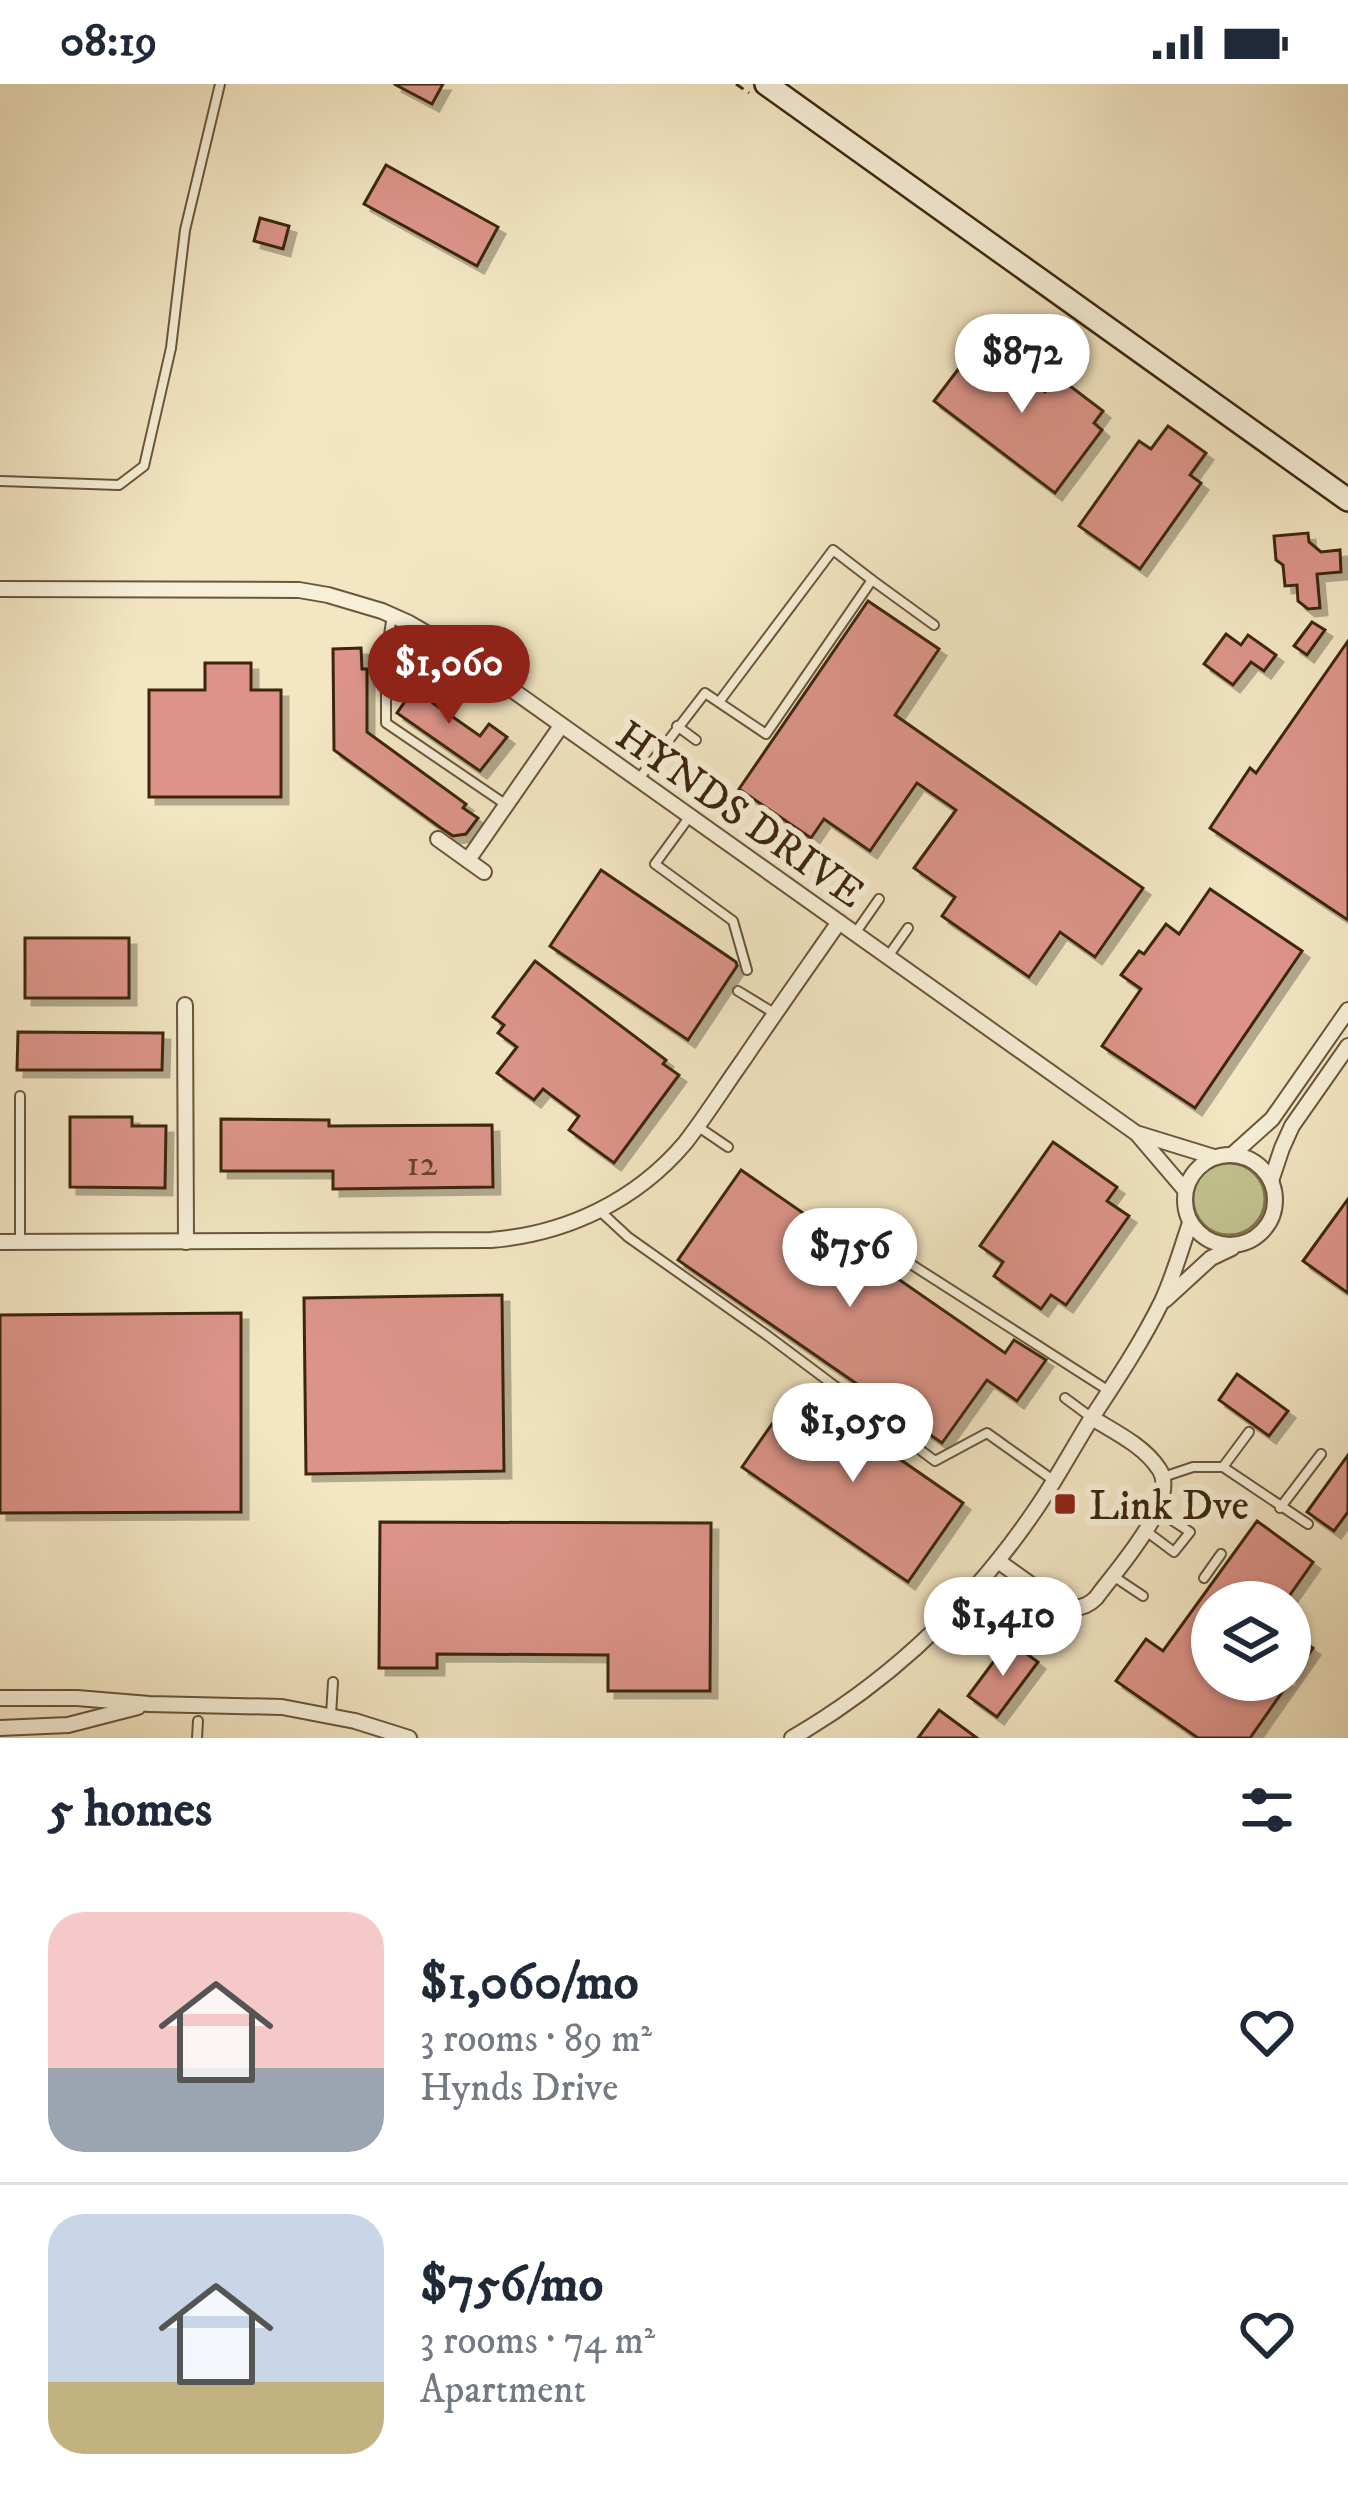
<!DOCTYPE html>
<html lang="en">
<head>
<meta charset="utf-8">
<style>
  body { margin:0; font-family:"IM FELL DW Pica",serif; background:#f6f6f7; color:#1f2937; height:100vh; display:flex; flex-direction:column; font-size:45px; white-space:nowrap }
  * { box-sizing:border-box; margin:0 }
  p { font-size:39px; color:#747a83 }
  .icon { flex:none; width:66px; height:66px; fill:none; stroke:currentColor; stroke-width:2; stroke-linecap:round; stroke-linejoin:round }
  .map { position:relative; height:1654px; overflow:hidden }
  .panel { display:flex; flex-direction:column; background:#fff; flex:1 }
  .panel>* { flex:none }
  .tools { position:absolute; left:1191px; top:1497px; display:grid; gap:24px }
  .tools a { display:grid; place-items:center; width:120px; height:120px; border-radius:50%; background:#fff; box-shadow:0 3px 9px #0004; font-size:60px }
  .price { position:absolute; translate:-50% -102px; padding:0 27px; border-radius:42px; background:#fff; color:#222; font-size:39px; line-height:78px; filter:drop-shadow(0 3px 6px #0008) }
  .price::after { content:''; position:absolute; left:50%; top:72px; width:36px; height:27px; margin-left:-18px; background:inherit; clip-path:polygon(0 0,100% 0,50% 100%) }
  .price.on { background:#8f2418; color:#fff }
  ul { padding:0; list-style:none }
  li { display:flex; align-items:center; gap:36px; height:300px; padding:0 48px }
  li+li { border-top:3px solid #e0e1e3 }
  li span { display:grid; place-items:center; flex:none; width:336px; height:240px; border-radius:36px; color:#555 }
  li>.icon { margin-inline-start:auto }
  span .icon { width:144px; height:144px; fill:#fffc; stroke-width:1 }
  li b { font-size:51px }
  h2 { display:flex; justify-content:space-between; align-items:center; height:144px; padding:0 48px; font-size:51px }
  .status { display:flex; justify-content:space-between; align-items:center; height:84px; padding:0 60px; background:#fff; direction:ltr }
  .status svg { height:33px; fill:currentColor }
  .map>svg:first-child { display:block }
  .green { fill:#c2c38f; stroke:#80744e; stroke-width:3 }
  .building { fill:#dc948a; stroke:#3d260d; stroke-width:3; filter:url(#shadow) }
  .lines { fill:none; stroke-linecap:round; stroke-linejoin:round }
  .lane-casing { stroke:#6a563a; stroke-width:12 }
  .street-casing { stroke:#6a563a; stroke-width:18 }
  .secondary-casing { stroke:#3d260d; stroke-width:26 }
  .path { stroke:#3d260d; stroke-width:3; stroke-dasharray:9 6; stroke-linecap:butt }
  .lane { stroke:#f7efd8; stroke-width:8 }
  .street { stroke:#f7efd8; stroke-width:14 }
  .secondary { stroke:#f7efd8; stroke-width:21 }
  .poi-dot { fill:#8f2418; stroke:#f7efd8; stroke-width:4.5 }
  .labels { text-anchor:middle; stroke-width:12; stroke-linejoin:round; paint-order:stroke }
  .number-label { font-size:36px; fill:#65422c }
  .street-label { font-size:42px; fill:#3d260d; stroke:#f7efd8 }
  .poi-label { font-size:42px; fill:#3d260d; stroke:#f7efd8; text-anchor:start }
</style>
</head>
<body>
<div class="status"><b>08:19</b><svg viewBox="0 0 49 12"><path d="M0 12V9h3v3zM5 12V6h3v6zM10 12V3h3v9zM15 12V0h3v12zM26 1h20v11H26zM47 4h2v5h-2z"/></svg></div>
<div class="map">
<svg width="1348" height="1654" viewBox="0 0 1348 1654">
  <defs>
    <filter id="shadow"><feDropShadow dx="7" dy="7" stdDeviation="0" flood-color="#0004"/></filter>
  </defs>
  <rect width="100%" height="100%" fill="#f3e6c3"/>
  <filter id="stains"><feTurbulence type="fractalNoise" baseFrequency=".00167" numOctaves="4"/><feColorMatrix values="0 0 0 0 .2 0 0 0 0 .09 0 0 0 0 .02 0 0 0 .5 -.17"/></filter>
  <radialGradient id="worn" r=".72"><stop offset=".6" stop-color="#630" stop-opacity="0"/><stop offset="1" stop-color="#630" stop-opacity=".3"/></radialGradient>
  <circle class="green" cx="1229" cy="1115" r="36"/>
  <g class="building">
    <polygon points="394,0 443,0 432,20"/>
    <polygon points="386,81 498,143 477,182 364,120"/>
    <polygon points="260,134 289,142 283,165 254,157"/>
    <polygon points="979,258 1045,308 1057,292 1103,327 1094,339 1102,346 1055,409 934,317"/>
    <polygon points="1168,342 1206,369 1190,391 1201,399 1140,485 1079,442 1139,357 1151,365"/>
    <polygon points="1308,449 1309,458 1321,468 1340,466 1341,488 1317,490 1320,524 1308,525 1298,517 1297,501 1285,502 1283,481 1276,476 1274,452"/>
    <polygon points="868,517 939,565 895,631 1143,804 1095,873 1060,848 1029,893 942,832 955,813 914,784 956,726 917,699 870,767 824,735 811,754 739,705"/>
    <polygon points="1312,538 1325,546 1307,571 1294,562"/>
    <polygon points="1226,550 1241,561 1248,551 1276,571 1264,587 1251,578 1233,601 1204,580"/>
    <polygon points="1348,557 1348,836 1210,744 1250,684 1256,689"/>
    <polygon points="361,564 362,585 367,585 367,648 466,720 463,724 478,734 466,750 453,752 441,744 334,666 333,565"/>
    <polygon points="205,579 251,579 251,606 281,606 281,713 149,713 149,606 205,606"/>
    <polygon points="422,593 441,607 433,619 480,652 489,640 507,653 480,687 397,629"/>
    <polygon points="601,786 736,878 737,882 688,956 550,862"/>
    <polygon points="1210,805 1302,867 1195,1024 1102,962 1141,905 1121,891 1139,867 1144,870 1166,840 1179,850"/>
    <rect x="25" y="854" width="104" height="60"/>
    <polygon points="535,877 666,976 663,980 679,991 614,1079 569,1046 579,1032 543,1005 534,1016 497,989 517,963 498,949 504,941 493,933"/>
    <polygon points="18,948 163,949 162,986 17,986"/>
    <polygon points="70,1033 132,1033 132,1042 166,1042 165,1104 70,1103"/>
    <polygon points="221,1035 329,1036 329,1042 492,1041 493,1103 333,1105 333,1087 221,1087"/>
    <polygon points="1053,1058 1117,1103 1107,1117 1129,1132 1066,1221 1051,1211 1041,1225 994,1192 1003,1178 980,1162"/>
    <polygon points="741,1086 1005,1269 1014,1256 1046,1276 1017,1317 987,1296 942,1359 678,1176"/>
    <polygon points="1348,1115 1348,1209 1303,1177"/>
    <polygon points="502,1211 504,1387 306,1390 304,1214"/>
    <polygon points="241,1229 241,1428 0,1429 0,1231"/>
    <polygon points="1237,1290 1288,1327 1269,1352 1219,1316"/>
    <polygon points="797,1304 963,1419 908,1498 742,1383"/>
    <polygon points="1348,1371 1348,1428 1334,1447 1307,1428"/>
    <polygon points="1257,1437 1313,1478 1285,1518 1212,1518 1212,1596 1290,1596 1290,1548 1313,1564 1250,1654 1198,1654 1116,1597 1146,1555 1163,1567"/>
    <polygon points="380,1438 711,1439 710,1607 608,1607 608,1571 437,1570 437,1584 379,1584"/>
    <polygon points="1009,1557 1038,1578 997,1633 968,1612"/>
    <polygon points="939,1626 977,1654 918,1654"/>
  </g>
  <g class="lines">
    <g class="lane-casing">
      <g id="lane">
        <polyline points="0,397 119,401 144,382 171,264 185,146 220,0"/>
        <polyline points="392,531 386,571 386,639 505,720"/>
        <polyline points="719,618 833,466 872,496"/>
        <polyline points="677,642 696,656"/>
        <polyline points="638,696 705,609 766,650 872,496 934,541"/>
        <polyline points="690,732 655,780 733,837 747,886"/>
        <polyline points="856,848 879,815"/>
        <polyline points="889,871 908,844"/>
        <polyline points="738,907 774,929"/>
        <polyline points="697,1042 728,1063"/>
        <polyline points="600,1127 628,1153 768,1252 935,1377 987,1349 1053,1396"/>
        <polyline points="20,1158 20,1012"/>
        <polyline points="892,1168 1109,1307"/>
        <polyline points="1065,1314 1092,1334"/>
        <polyline points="1223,1383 1308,1440"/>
        <polyline points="1163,1393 1193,1383 1223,1383 1249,1348"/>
        <polyline points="1280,1424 1321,1370"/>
        <polyline points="1146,1447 1174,1468 1190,1448 1158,1427"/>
        <polyline points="1113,1492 1143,1512"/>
        <polyline points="1204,1494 1221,1470"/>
        <polyline points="331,1631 333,1598"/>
        <polyline points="197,1654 198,1637"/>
      </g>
    </g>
    <g class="street-casing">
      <g id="street">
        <polyline points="0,505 299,506 328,511 382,527 409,539 456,566 1136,1049 1214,1073"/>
        <polyline points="438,755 484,788"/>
        <polyline points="468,776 561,642"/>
        <polyline points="185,921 186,1158"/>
        <polyline points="1138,1051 1185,1106"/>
        <polyline points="1233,1070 1272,1035 1348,926"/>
        <circle cx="1230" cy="1116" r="45"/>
        <polyline points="1271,1097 1282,1064 1292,1042 1348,962"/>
        <path d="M 0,1158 L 491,1156 C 566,1150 636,1117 685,1059 C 706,1032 724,1003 744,975 C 775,929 807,884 839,838"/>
        <polyline points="1165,1216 1211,1174 1232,1164"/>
        <path d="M 998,1477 L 1058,1520 C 1072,1526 1085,1525 1096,1514 C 1115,1487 1181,1417 1159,1385 C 1144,1362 1115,1348 1092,1334"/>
        <polyline points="0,1614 77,1614 149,1620 282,1623 355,1637 409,1654"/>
        <polyline points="0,1644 68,1641 138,1623"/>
        <path d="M 792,1654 C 892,1596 974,1517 1038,1422 C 1057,1394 1073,1364 1091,1335 C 1116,1297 1142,1258 1162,1217 C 1174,1191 1181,1165 1190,1139"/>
      </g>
    </g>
    <g class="secondary-casing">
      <polyline id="secondary" points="766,0 1348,416"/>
    </g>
    <polyline class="path" points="736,0 749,9"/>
    <use href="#lane" class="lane"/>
    <use href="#street" class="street"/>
    <use href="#secondary" class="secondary"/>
  </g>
  <rect class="poi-dot" x="1053" y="1408" width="24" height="24" rx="6"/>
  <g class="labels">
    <g class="number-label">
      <text x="422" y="1091">12</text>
    </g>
    <g class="street-label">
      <text transform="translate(741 729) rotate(35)" y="15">HYNDS DRIVE</text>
    </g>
    <g class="poi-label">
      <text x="1089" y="1435">Link Dve</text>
    </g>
  </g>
  <rect width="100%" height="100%" filter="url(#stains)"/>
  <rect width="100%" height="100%" fill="url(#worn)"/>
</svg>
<div class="tools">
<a><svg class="icon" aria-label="layers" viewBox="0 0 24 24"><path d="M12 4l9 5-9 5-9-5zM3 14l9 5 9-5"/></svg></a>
</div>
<b class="price" style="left:1022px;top:332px">$872</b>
<b class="price on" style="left:449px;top:643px">$1,060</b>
<b class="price" style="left:850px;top:1226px">$756</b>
<b class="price" style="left:853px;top:1401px">$1,050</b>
<b class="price" style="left:1003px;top:1595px">$1,410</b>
</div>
<section class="panel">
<h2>5 homes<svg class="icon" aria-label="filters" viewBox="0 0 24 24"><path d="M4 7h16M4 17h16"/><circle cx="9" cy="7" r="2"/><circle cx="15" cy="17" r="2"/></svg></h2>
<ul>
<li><span style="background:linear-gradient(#f6c9c9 65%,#9aa5b1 0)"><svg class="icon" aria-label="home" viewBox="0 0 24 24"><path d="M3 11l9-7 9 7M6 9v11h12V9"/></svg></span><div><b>$1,060/mo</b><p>3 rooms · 89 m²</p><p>Hynds Drive</p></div><svg class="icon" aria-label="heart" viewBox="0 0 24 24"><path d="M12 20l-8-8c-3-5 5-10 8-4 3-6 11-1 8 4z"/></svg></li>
<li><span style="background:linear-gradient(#c9d6e8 70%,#c2b280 0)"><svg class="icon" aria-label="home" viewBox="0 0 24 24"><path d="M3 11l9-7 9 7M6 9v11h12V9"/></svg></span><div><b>$756/mo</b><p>3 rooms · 74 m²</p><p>Apartment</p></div><svg class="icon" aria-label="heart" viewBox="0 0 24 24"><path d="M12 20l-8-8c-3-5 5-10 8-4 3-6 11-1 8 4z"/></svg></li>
</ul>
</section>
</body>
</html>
